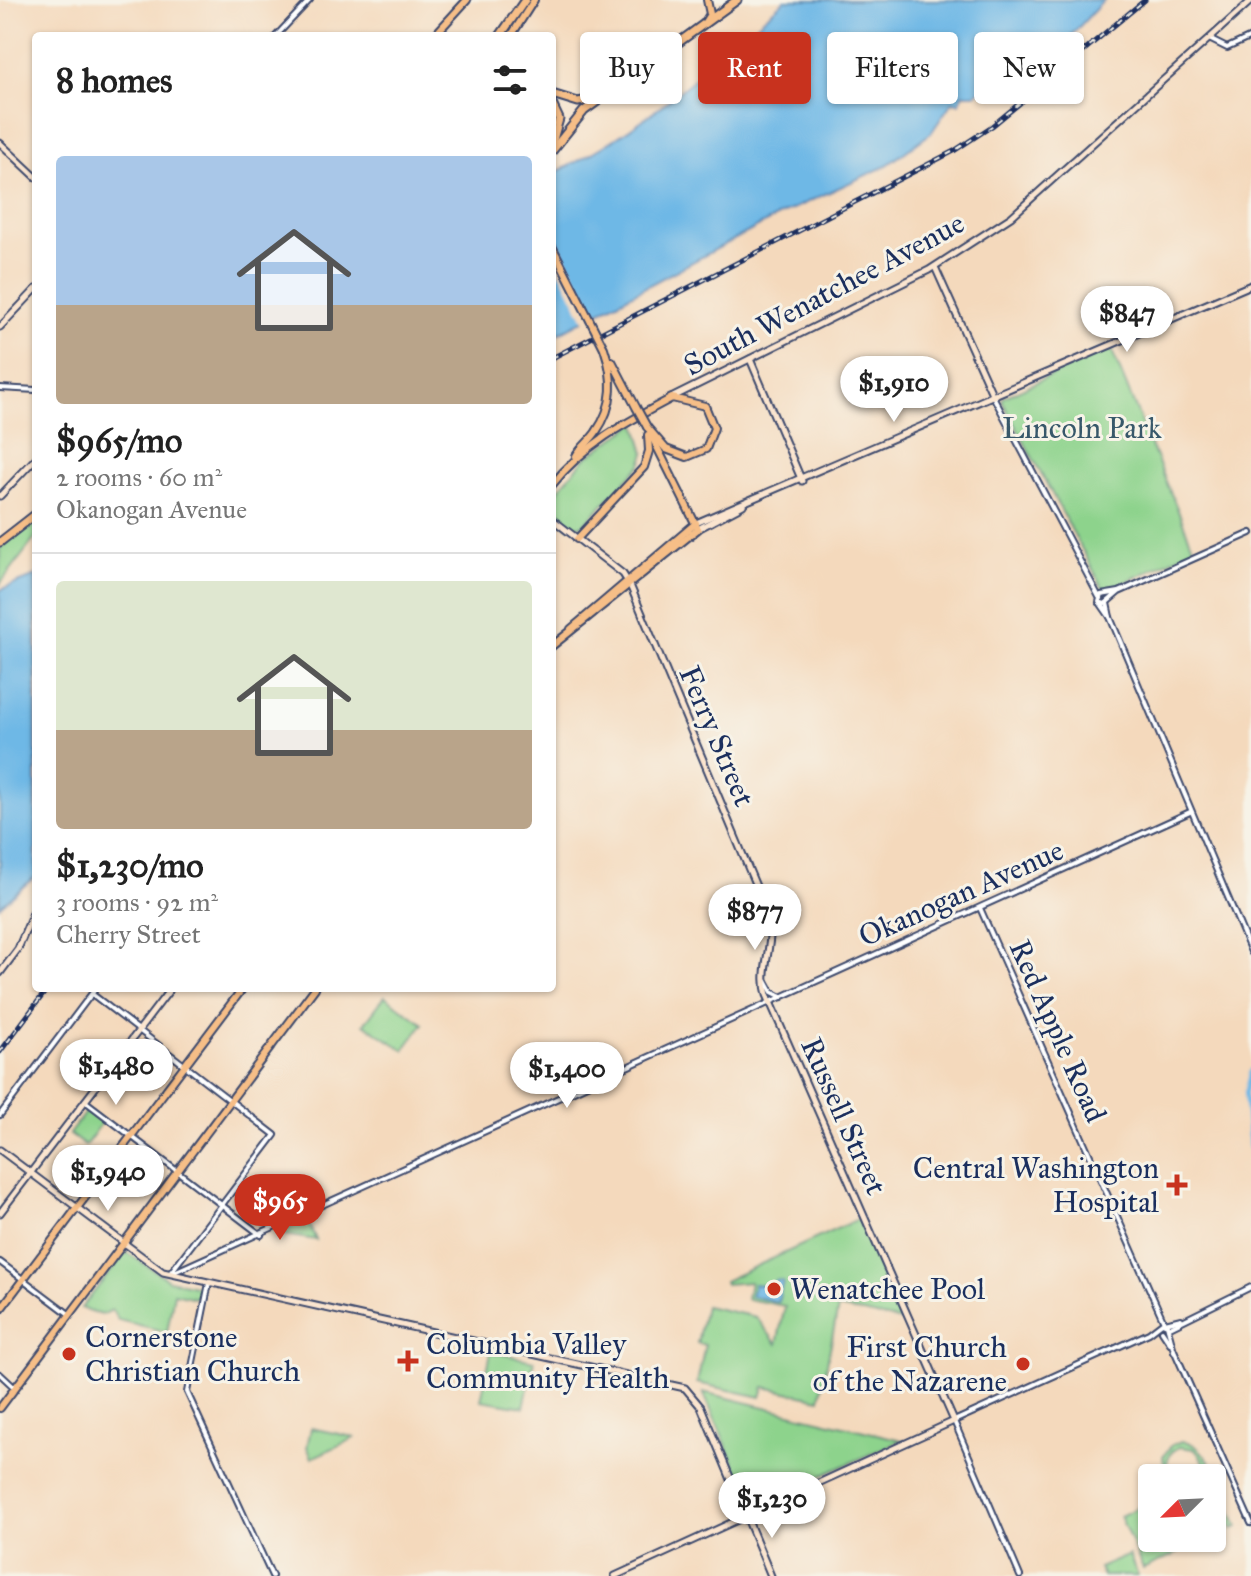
<!DOCTYPE html>
<html lang="en">
<head>
<meta charset="utf-8">
<style>
  body { margin:0; font-family:"IM FELL Great Primer",serif; background:#f2f2f2; color:#222; height:100vh; display:flex; flex-direction:column; font-size:30px; white-space:nowrap }
  * { box-sizing:border-box; margin:0 }
  p { font-size:26px; color:#767676 }
  .icon { flex:none; width:44px; height:44px; fill:none; stroke:currentColor; stroke-width:2; stroke-linecap:round; stroke-linejoin:round }
  .map { position:relative; flex:1; overflow:hidden }
  .sheet { position:absolute; left:32px; top:32px; width:524px; height:960px; display:flex; flex-direction:column; background:#fff; border-radius:8px; box-shadow:0 2px 6px #0004 }
  .sheet>* { flex:none }
  .guide { position:absolute; left:580px; top:32px; width:550px; height:72px; display:flex; gap:16px }
  .needle { width:52px; rotate:246deg }
  .buttons { position:absolute; left:1138px; top:1464px; display:grid; gap:16px }
  .buttons a { display:grid; place-items:center; width:88px; height:88px; border-radius:8px; background:#fff; box-shadow:0 2px 6px #0004; font-size:40px }
  .price { position:absolute; translate:-50% -68px; padding:0 18px; border-radius:28px; background:#fff; color:#222; font-size:26px; line-height:52px; filter:drop-shadow(0 2px 4px #0008) }
  .price::after { content:''; position:absolute; left:50%; top:48px; width:24px; height:18px; margin-left:-12px; background:inherit; clip-path:polygon(0 0,100% 0,50% 100%) }
  .price.selected { background:#c8321e; color:#fff }
  ul { padding:0; list-style:none }
  li { display:grid; align-content:center; gap:16px; height:424px; padding:0 24px }
  li+li { border-top:2px solid #e0e0e0 }
  li span { display:grid; place-items:center; height:248px; border-radius:8px; color:#555 }
  li>.icon { margin-inline-start:auto }
  span .icon { width:144px; height:144px; fill:#fffc; stroke-width:1 }
  li b { font-size:34px }
  h2 { display:flex; justify-content:space-between; align-items:center; height:96px; padding:0 24px; font-size:34px }
  .pill { padding:0 28px; border-radius:8px; background:#fff; box-shadow:0 2px 6px #0004; font-size:28px; line-height:72px }
  .pill.selected { background:#c8321e; color:#fff }
  .map>svg:first-child { display:block }
  .green { fill:#8dd38c; stroke:#548175; stroke-width:2 }
  .water { fill:#6eb8e6; stroke:#4474a2; stroke-width:2 }
  .pier { fill:#f4d9bc }
  .lines { fill:none; stroke-linecap:round; stroke-linejoin:round }
  .canal { stroke:#6eb8e6; stroke-width:4 }
  .tertiary-casing { stroke:#3c486c; stroke-width:8 }
  .secondary-casing { stroke:#3c486c; stroke-width:9 }
  .primary-casing { stroke:#3c486c; stroke-width:10 }
  .trunk-casing { stroke:#3c486c; stroke-width:11 }
  .tertiary { stroke:#fff; stroke-width:4 }
  .secondary { stroke:#fbe5cf; stroke-width:5 }
  .primary { stroke:#f6be87; stroke-width:6 }
  .trunk { stroke:#f6be87; stroke-width:7 }
  .rail-casing { stroke:#1b2f5e; stroke-width:5 }
  .rail { stroke:#f7f3e8; stroke-width:2; stroke-dasharray:6; stroke-linecap:butt }
  .primary-bridge-casing { stroke:#3c486c; stroke-width:10; stroke-linecap:butt }
  .primary-bridge { stroke:#f6be87; stroke-width:6 }
  .poi-dot { fill:#c8321e; stroke:#f7f3e8; stroke-width:3 }
  .labels { text-anchor:middle; stroke-width:6; stroke-linejoin:round; paint-order:stroke }
  .street-label { font-size:30px; fill:#1b2f5e; stroke:#f7f3e8 }
  .park-label { font-size:30px; fill:#38586a; stroke:#f7f3e8 }
  .poi-label { font-size:30px; fill:#1b2f5e; stroke:#f7f3e8; text-anchor:start }
</style>
</head>
<body>
<div class="map">
<svg width="1251" height="1576" viewBox="0 0 1251 1576">
  <rect width="100%" height="100%" fill="#f7f3e8"/>
  <filter id="ink" filterUnits="userSpaceOnUse"><feTurbulence type="fractalNoise" baseFrequency=".0125" numOctaves="2"/><feDisplacementMap in="SourceGraphic" scale="16" xChannelSelector="R" yChannelSelector="G"/><feConvolveMatrix kernelMatrix="1 2 1 2 8 2 1 2 1" color-interpolation-filters="sRGB"/></filter>
  <filter id="wash" filterUnits="userSpaceOnUse"><feTurbulence type="fractalNoise" baseFrequency=".006" numOctaves="4" result="noise"/><feDisplacementMap in="SourceGraphic" scale="32" xChannelSelector="R" yChannelSelector="G"/><feGaussianBlur stdDeviation="1.8" result="paint"/><feColorMatrix in="noise" values="0 0 0 0 0 0 0 0 0 0 0 0 0 0 0 0 0 1.4 0 .05"/><feComposite in="paint" operator="in"/></filter>
  <g filter="url(#wash)">
    <rect width="100%" height="100%" fill="#f4d9bc"/>
    <g class="green">
      <polygon points="1108,349 1112,351 1194,549 1105,592 1002,401 1004,397"/>
      <polygon points="636,423 645,453 641,465 583,525 569,527 552,514 552,497 585,458"/>
      <polygon points="36,518 36,537 0,584 0,548"/>
      <polygon points="385,996 423,1024 404,1050 364,1024"/>
      <polygon points="86,1111 103,1121 85,1146 69,1134"/>
      <polygon points="307,1219 316,1240 284,1235 284,1230"/>
      <polygon points="858,1219 903,1318 901,1321 838,1308 820,1399 764,1387 761,1397 697,1383 705,1345 697,1343 705,1306 756,1317 777,1344 785,1306 747,1299 750,1282 725,1284 724,1281"/>
      <polygon points="126,1252 169,1280 199,1287 196,1298 174,1293 167,1332 118,1320 112,1310 102,1315 81,1308"/>
      <polygon points="491,1352 534,1361 524,1407 481,1400"/>
      <polygon points="703,1392 902,1440 753,1506"/>
      <polygon points="311,1428 353,1437 355,1438 312,1458 307,1447"/>
      <path d="M 1182,1441 C 1211,1442 1227,1503 1238,1527 L 1233,1529 L 1229,1522 L 1223,1532 L 1212,1538 L 1212,1532 L 1224,1521 C 1227,1506 1205,1459 1194,1449 L 1180,1447 C 1165,1453 1165,1465 1171,1478 L 1166,1478 L 1163,1456 L 1172,1445 Z"/>
      <polygon points="1152,1501 1152,1538 1187,1538 1191,1547 1143,1569 1120,1516"/>
      <polygon points="1129,1555 1138,1576 1103,1576 1099,1568"/>
    </g>
    <g class="water">
      <path d="M 785,0 L 1104,0 L 1066,41 L 1019,59 L 1002,76 L 975,94 L 964,94 L 959,103 L 952,102 L 931,133 L 886,166 L 782,214 L 552,337 L 552,174 C 641,133 711,64 785,0 Z"/>
      <polygon points="36,576 36,876 0,906 0,590"/>
      <polygon points="775,1280 783,1281 778,1302 751,1296 754,1284 773,1288"/>
    </g>
    <polygon class="pier" points="552,230 597,319 586,324 552,256"/>
    <g class="lines">
      <polyline class="canal" points="1251,1070 1245,1093 1251,1162"/>
    </g>
  </g>
  <g filter="url(#ink)">
    <g class="lines">
      <g class="tertiary-casing">
        <g id="tertiary">
          <polyline points="276,36 310,0"/>
          <polyline points="1209,39 1227,48 1251,37"/>
          <polyline points="0,388 36,390"/>
          <polyline points="993,396 1099,597"/>
          <polyline points="1119,592 1105,604 1099,602 1101,595 1119,592 1251,533"/>
          <polyline points="1101,604 1110,617 1107,603"/>
          <polyline points="1110,617 1251,952"/>
          <polyline points="980,908 1164,1322"/>
          <polyline points="766,981 772,992 782,997"/>
          <polyline points="92,994 275,1135 171,1272"/>
          <polyline points="85,1101 261,1235"/>
          <polyline points="0,1115 96,988"/>
          <polyline points="0,1262 69,1314"/>
          <polyline points="172,1273 1190,812"/>
          <polyline points="209,1283 187,1392 272,1576"/>
          <polyline points="1165,1323 1181,1319"/>
          <polyline points="1168,1328 1251,1287"/>
          <polyline points="1162,1331 1170,1343"/>
          <polyline points="1174,1350 1251,1523"/>
          <polyline points="0,1374 15,1388"/>
          <polyline points="1020,1576 954,1421 1149,1333 1162,1323 1167,1325 1174,1351"/>
        </g>
      </g>
      <g class="secondary-casing">
        <g id="secondary">
          <polyline points="0,143 36,177"/>
          <polyline points="935,267 993,396"/>
          <polyline points="0,327 36,289"/>
          <polyline points="750,359 802,481"/>
          <polyline points="673,397 929,270 1011,217 1251,1"/>
          <polyline points="0,496 36,458"/>
          <path d="M 552,519 L 623,574 L 630,585 L 768,915 C 776,942 759,968 767,995 L 954,1421 L 615,1576"/>
          <polyline points="696,523 1251,285"/>
          <polyline points="698,529 743,505"/>
          <polyline points="0,973 18,949 36,906"/>
          <polyline points="0,1150 163,1272 685,1388 701,1407 771,1576"/>
          <polyline points="0,1213 171,988"/>
        </g>
      </g>
      <g class="primary-casing">
        <g id="primary">
          <polyline points="705,22 710,14 707,0"/>
          <polyline points="434,36 467,0"/>
          <polyline points="511,36 534,0"/>
          <polyline points="612,361 636,407"/>
          <path d="M 576,456 C 581,447 590,441 596,432 C 615,405 614,377 604,348"/>
          <path d="M 552,485 C 584,444 627,422 672,398 L 705,406 L 714,428 L 706,449 L 687,457 L 666,449 L 647,427"/>
          <polyline points="577,539 644,467 649,451 648,435"/>
          <polyline points="571,629 696,523"/>
          <polyline points="552,646 698,529 652,437"/>
          <polyline points="0,1310 243,988"/>
          <polyline points="0,1408 315,988"/>
        </g>
      </g>
      <g class="trunk-casing">
        <g id="trunk">
          <polyline points="500,36 525,0"/>
          <polyline points="552,94 578,102 598,98"/>
          <polyline points="552,104 559,119 552,143"/>
          <polyline points="552,151 584,111 737,0"/>
          <polyline points="0,542 36,514"/>
        </g>
      </g>
      <use href="#tertiary" class="tertiary"/>
      <use href="#secondary" class="secondary"/>
      <use href="#primary" class="primary"/>
      <use href="#trunk" class="trunk"/>
      <g class="rail-casing">
        <g id="rail">
          <polyline points="552,358 954,151 992,126 1145,0"/>
          <polyline points="0,1052 48,988"/>
        </g>
      </g>
      <use href="#rail" class="rail"/>
      <g class="primary-bridge-casing">
        <g id="primary-bridge">
          <polyline points="552,246 604,348"/>
          <polyline points="636,407 647,427"/>
        </g>
      </g>
      <use href="#primary-bridge" class="primary-bridge"/>
    </g>
  </g>
  <g class="poi-dot">
    <path d="M1173 1173h8v8h8v8h-8v8h-8v-8h-8v-8h8z"/>
    <circle cx="774" cy="1289" r="8"/>
    <circle cx="69" cy="1354" r="8"/>
    <path d="M404 1349h8v8h8v8h-8v8h-8v-8h-8v-8h8z"/>
    <circle cx="1023" cy="1364" r="8"/>
  </g>
  <g class="labels">
    <g class="street-label">
      <text transform="translate(824 294) rotate(-28)" y="10">South Wenatchee Avenue</text>
      <text transform="translate(717 736) rotate(67)" y="10">Ferry Street</text>
      <text transform="translate(961 893) rotate(-24)" y="10">Okanogan Avenue</text>
      <text transform="translate(1058 1031) rotate(66)" y="10">Red Apple Road</text>
      <text transform="translate(844 1116) rotate(66)" y="10">Russell Street</text>
    </g>
    <g class="park-label">
      <text x="1082" y="438">Lincoln Park</text>
    </g>
    <g class="poi-label">
      <text x="1159" y="1178" text-anchor="end">Central Washington<tspan x="1159" dy="34">Hospital</tspan></text>
      <text x="790" y="1299">Wenatchee Pool</text>
      <text x="85" y="1347">Cornerstone<tspan x="85" dy="34">Christian Church</tspan></text>
      <text x="426" y="1354">Columbia Valley<tspan x="426" dy="34">Community Health</tspan></text>
      <text x="1007" y="1357" text-anchor="end">First Church<tspan x="1007" dy="34">of the Nazarene</tspan></text>
    </g>
  </g>
</svg>
<div class="buttons">
<a><svg class="needle" viewBox="-14 -14 28 28"><path d="M0-13l5 13h-10z" fill="#e53935"/><path d="M0 13l5-13h-10z" fill="#767676"/></svg></a>
</div>
<b class="price" style="left:1127px;top:354px">$847</b>
<b class="price" style="left:894px;top:424px">$1,910</b>
<b class="price" style="left:755px;top:952px">$877</b>
<b class="price" style="left:116px;top:1107px">$1,480</b>
<b class="price" style="left:567px;top:1110px">$1,400</b>
<b class="price" style="left:108px;top:1213px">$1,940</b>
<b class="price selected" style="left:280px;top:1242px">$965</b>
<b class="price" style="left:772px;top:1540px">$1,230</b>
<div class="guide">
<a class="pill">Buy</a>
<a class="pill selected">Rent</a>
<a class="pill">Filters</a>
<a class="pill">New</a>
</div>
<section class="sheet">
<h2>8 homes<svg class="icon" aria-label="filters" viewBox="0 0 24 24"><path d="M4 7h16M4 17h16"/><circle cx="9" cy="7" r="2"/><circle cx="15" cy="17" r="2"/></svg></h2>
<ul>
<li><span style="background:linear-gradient(#a9c7e8 60%,#b9a48a 0)"><svg class="icon" aria-label="home" viewBox="0 0 24 24"><path d="M3 11l9-7 9 7M6 9v11h12V9"/></svg></span><div><b>$965/mo</b><p>2 rooms · 60 m²</p><p>Okanogan Avenue</p></div></li>
<li><span style="background:linear-gradient(#dfe7d0 60%,#b9a48a 0)"><svg class="icon" aria-label="home" viewBox="0 0 24 24"><path d="M3 11l9-7 9 7M6 9v11h12V9"/></svg></span><div><b>$1,230/mo</b><p>3 rooms · 92 m²</p><p>Cherry Street</p></div></li>
</ul>
</section>
</div>
</body>
</html>
